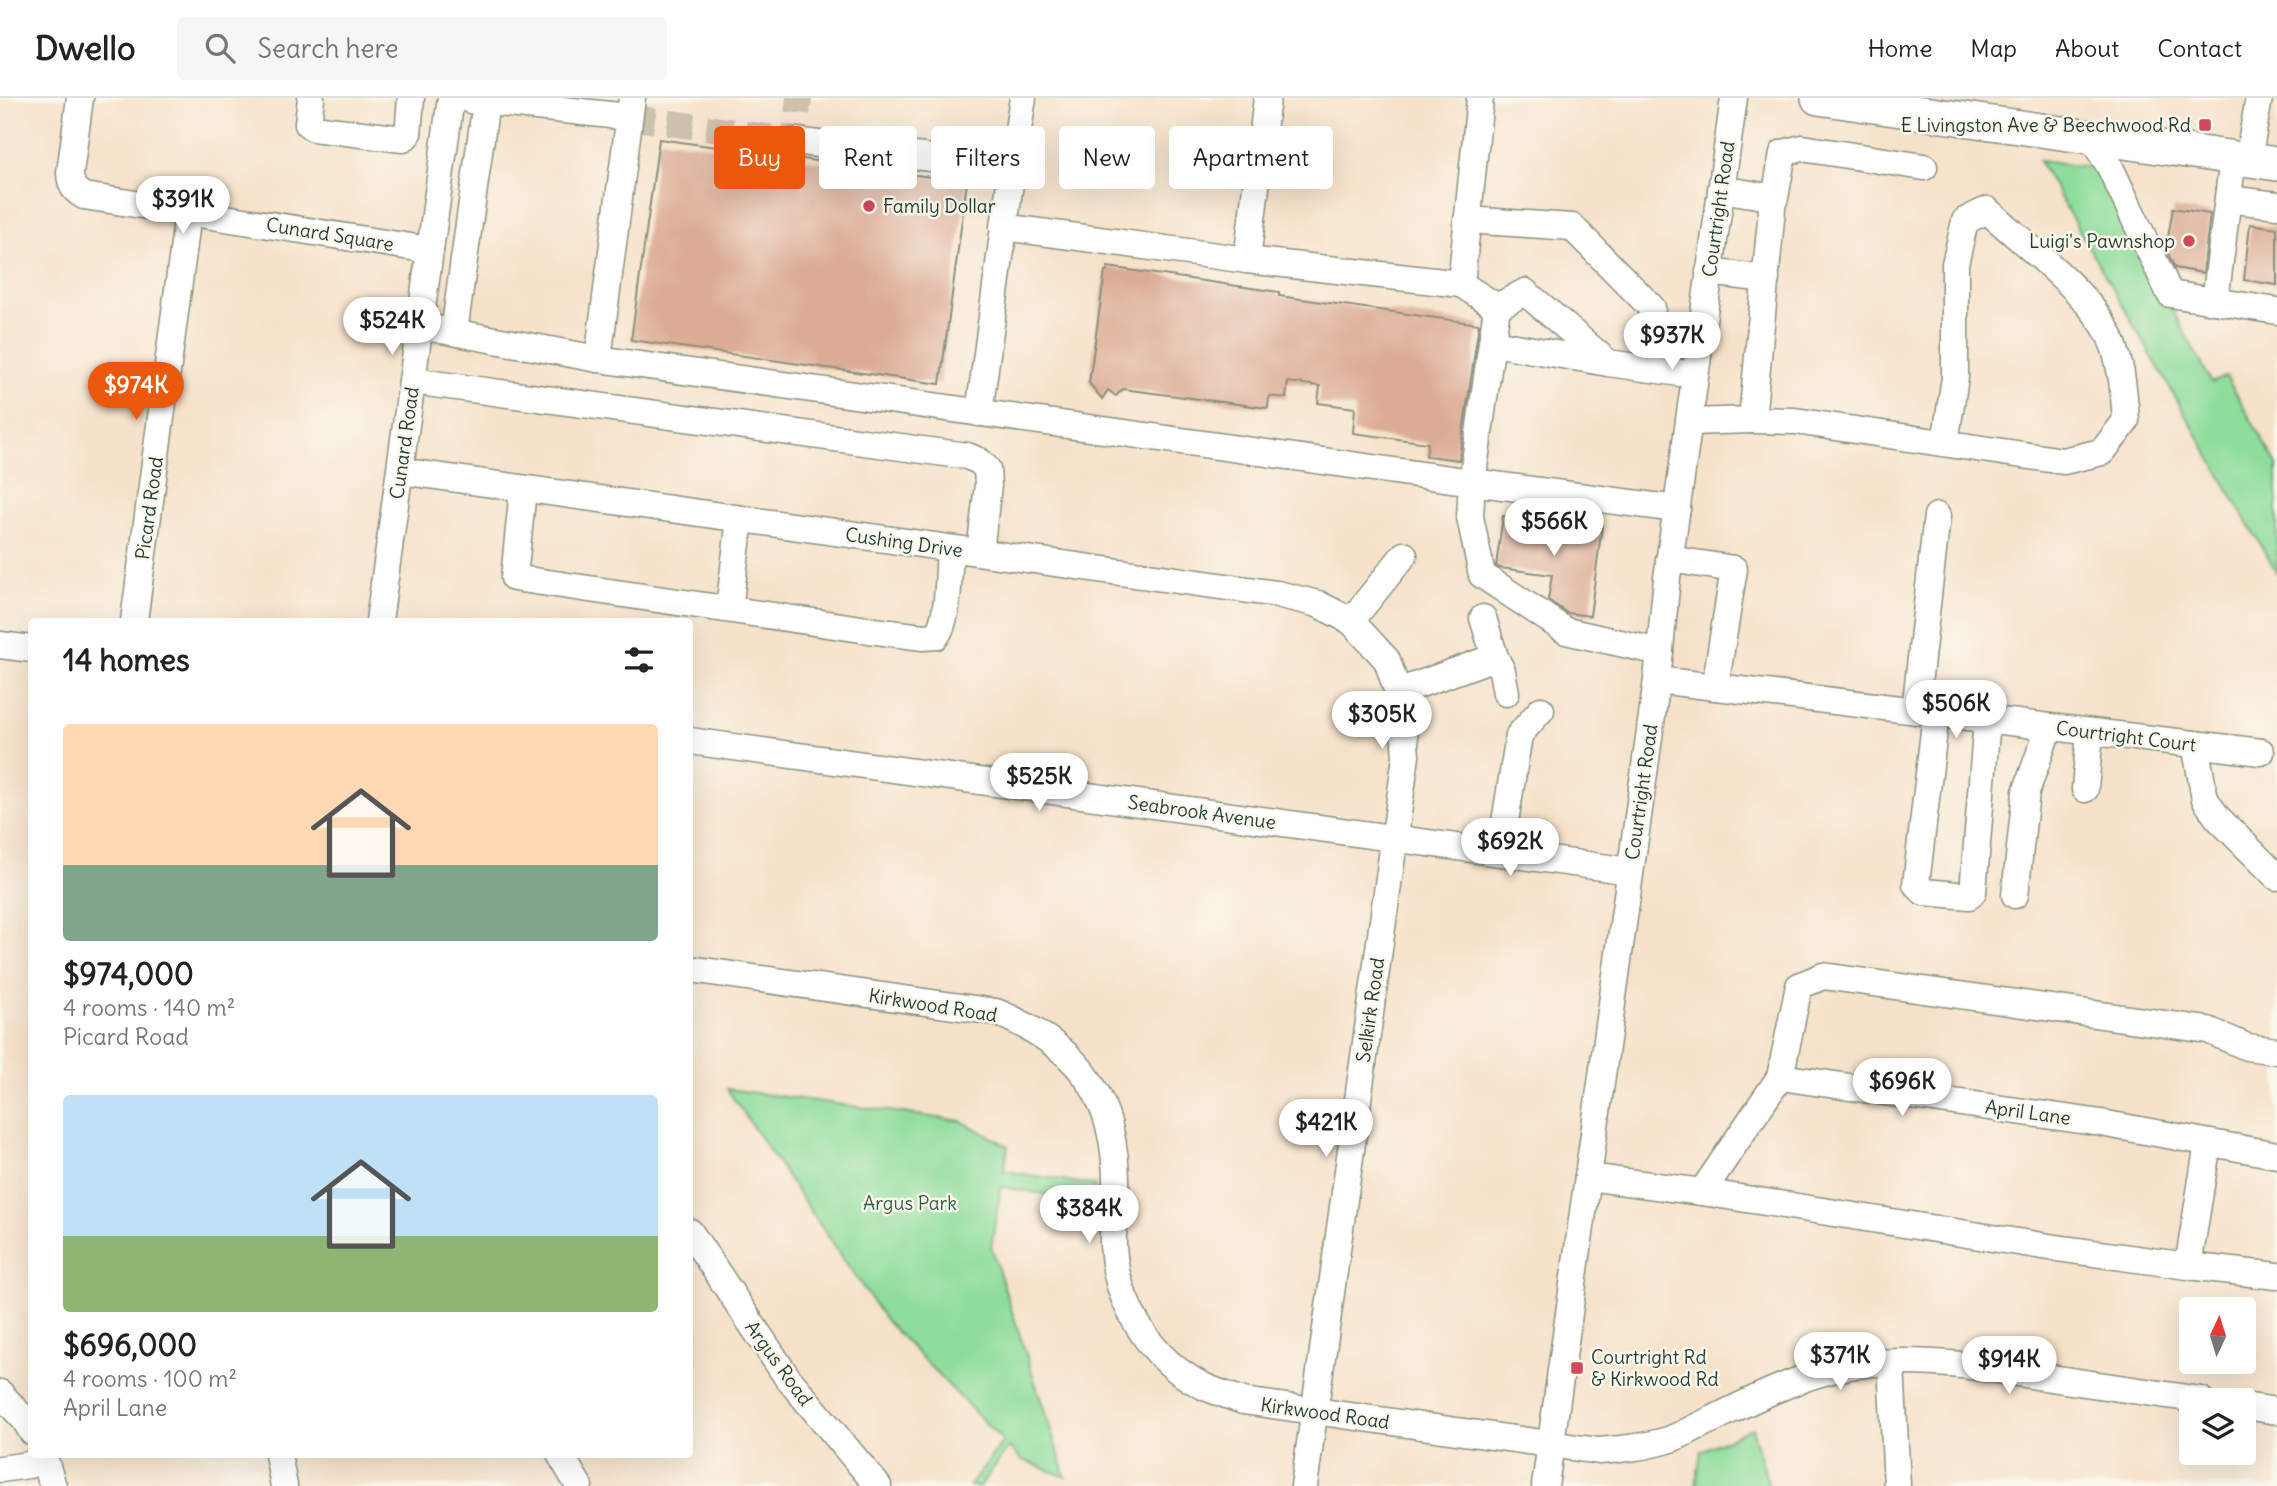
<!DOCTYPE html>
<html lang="en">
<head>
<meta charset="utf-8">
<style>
  body { margin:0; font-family:Delius,sans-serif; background:#f6f6f6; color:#222; height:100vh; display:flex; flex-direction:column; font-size:26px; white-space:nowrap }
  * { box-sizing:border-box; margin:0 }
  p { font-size:23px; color:#767676 }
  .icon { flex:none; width:38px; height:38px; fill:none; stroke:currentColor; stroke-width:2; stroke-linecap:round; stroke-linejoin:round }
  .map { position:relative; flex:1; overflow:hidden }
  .drawer { position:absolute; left:28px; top:520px; width:665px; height:840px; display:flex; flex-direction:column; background:#fff; border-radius:7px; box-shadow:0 7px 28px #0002 }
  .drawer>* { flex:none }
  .hud { position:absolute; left:714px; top:28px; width:665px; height:63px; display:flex; gap:14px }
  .needle { width:46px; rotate:4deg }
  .fabs { position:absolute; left:2179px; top:1199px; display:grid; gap:14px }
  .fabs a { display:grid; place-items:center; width:77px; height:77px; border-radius:7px; background:#fff; box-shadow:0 7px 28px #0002; font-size:35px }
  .price { position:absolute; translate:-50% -60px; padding:0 16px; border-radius:24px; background:#fff; color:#222; font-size:23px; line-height:46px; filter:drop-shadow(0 2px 4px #0008) }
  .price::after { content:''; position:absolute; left:50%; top:42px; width:21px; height:16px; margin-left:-10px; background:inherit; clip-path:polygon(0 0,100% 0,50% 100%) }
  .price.selected { background:#ea580c; color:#fff }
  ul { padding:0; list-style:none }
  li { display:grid; align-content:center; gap:14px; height:371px; padding:0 35px }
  li span { display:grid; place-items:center; height:217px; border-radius:7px; color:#555 }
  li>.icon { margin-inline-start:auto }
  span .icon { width:126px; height:126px; fill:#fffc; stroke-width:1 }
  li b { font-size:30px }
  h2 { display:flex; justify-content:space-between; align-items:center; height:84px; padding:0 35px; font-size:30px }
  .pill { padding:0 24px; border-radius:7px; background:#fff; box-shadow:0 7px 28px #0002; font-size:24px; line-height:63px }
  .pill.selected { background:#ea580c; color:#fff }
  header { display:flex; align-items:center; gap:42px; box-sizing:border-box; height:98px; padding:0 35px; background:#fff; border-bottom:2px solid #e0e0e0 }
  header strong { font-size:33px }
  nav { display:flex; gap:38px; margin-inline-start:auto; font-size:24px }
  .search { width:490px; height:63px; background:#f6f6f6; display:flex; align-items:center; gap:18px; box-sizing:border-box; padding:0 24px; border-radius:7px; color:#767676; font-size:26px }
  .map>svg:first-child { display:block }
  .green { fill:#8edd9b; stroke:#568d68; stroke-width:2 }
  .building { fill:#dcac94 }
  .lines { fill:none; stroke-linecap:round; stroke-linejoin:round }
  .minor-tunnel { stroke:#cbc1ac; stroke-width:26; stroke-dasharray:26 13; stroke-linecap:butt }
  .minor-casing { stroke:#8a907f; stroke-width:29 }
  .major-casing { stroke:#8a907f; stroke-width:36 }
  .minor { stroke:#fff; stroke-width:26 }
  .major { stroke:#fff; stroke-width:33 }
  .poi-dot { fill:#d1495b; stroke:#fbf7ec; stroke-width:2.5 }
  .labels { text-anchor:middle; stroke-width:5; stroke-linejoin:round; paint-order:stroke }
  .poi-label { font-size:19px; fill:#1f3d34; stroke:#fbf7ec; text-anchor:end }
  .street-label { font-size:19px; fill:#1f3d34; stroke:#fbf7ec }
  .park-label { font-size:19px; fill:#355d49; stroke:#fbf7ec }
</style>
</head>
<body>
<header>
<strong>Dwello</strong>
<div class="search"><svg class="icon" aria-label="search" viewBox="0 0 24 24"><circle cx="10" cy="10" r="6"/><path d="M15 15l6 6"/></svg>Search here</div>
<nav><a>Home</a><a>Map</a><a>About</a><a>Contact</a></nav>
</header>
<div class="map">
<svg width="2277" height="1388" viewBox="0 0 2277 1388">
  <rect width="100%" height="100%" fill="#fbf7ec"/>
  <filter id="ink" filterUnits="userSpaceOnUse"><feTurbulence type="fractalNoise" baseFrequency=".0143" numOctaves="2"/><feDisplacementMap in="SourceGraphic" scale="14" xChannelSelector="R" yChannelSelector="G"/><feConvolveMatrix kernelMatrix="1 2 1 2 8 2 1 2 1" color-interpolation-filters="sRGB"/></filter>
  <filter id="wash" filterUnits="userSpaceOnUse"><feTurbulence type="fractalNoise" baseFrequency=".00686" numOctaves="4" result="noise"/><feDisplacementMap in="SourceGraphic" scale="28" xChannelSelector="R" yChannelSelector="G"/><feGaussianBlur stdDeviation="1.57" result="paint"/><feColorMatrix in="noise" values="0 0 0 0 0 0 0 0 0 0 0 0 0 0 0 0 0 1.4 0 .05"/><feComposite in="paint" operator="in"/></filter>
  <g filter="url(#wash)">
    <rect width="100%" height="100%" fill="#f6e2ca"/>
    <g class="green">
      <polygon points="2039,63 2095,70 2212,285 2226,278 2277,367 2277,475"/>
      <polygon points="727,991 961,1023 1008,1048 1004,1073 1095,1087 1093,1104 1001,1089 991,1149 1066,1379 1022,1362 1009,1349 980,1388 970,1388 1003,1343 886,1223"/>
      <polygon points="1752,1330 1769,1388 1696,1388 1701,1353"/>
    </g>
    <g id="blocks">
      <g class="building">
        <polygon points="659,41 967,84 940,286 631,242"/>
        <polygon points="2173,110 2210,116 2203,175 2175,170 2166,151"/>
        <polygon points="2250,126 2277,130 2277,187 2244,182"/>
        <polygon points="1108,169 1279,194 1279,198 1479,226 1459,362 1426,358 1428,345 1353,335 1355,310 1318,305 1320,288 1288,284 1286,300 1269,298 1268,310 1123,291 1116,298 1108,292 1102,301 1089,285 1105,173 1107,174"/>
        <polygon points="1503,418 1569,428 1570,424 1602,428 1590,518 1567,515 1548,502 1552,477 1500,470 1496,468"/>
      </g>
    </g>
  </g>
  <g filter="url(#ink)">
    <use href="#blocks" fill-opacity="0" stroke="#8a907f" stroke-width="2"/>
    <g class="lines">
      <polyline class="minor-tunnel" points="629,19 794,43 799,0"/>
      <g class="minor-casing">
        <g id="minor">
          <path d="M 80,0 L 70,75 C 71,87 73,92 84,98 L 430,152"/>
          <polyline points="311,0 308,26 313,30 403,41 408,36 411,0"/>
          <polyline points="1480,0 1461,186 1497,209 1472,384 1677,411"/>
          <polyline points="470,2 629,19"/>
          <polyline points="2091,39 2109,67 2170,196 2277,213"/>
          <polyline points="794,43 1012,70 1023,0"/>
          <polyline points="2248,62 2259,0"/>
          <polyline points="1721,91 1775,100 1783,55 1802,50 1924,69"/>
          <polyline points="2228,101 2277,107"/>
          <polyline points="1467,122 1572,129 1652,210 1646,270"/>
          <polyline points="1003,129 1247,162 1267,0"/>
          <polyline points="1247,162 1461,186"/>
          <polyline points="1709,174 1766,181"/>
          <polyline points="2215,203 2233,60"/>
          <polyline points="1497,209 1525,194 1606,263"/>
          <polyline points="420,228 598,261 1472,384 1470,419 1482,477 1566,533 1660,554"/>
          <polyline points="454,234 486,4"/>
          <polyline points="1493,245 1608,265 1695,277"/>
          <polyline points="598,261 632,0"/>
          <polyline points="412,283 967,358 979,363 987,371 988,387 980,454"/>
          <polyline points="979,315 1012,70"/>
          <path d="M 1752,322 L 1795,323 L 2063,363 L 2102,354 L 2126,323 C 2124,294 2121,255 2105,229 C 2081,189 2023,145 1987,112 L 1965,123 L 1955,166 L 1955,279 L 1945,345"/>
          <polyline points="1689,324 1752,322 1773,100"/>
          <polyline points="400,373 1277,496 1318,506 1351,523 1387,562 1402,607 1406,658 1304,1388"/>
          <path d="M 523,391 L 514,480 L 875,533 L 923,539 L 936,538 C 950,520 948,474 950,451"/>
          <polyline points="1669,461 1734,471 1715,589"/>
          <polyline points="729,511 740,421"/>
          <polyline points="134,523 186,131"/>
          <polyline points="379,523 451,0"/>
          <polyline points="1351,523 1404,457"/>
          <polyline points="0,547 32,551"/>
          <polyline points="1495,559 1502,573 1506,595"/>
          <polyline points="1657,582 2261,654"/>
          <polyline points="1398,594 1495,559 1483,520"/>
          <polyline points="1915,613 1937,418"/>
          <polyline points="1936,616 1916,786 1924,794 1969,798 1973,794 1987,622"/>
          <polyline points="690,643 1630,773"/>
          <polyline points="2195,646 2205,701 2217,719 2277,779"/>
          <polyline points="2085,691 2090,634"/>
          <polyline points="1500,755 1519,637 1541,612"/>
          <polyline points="2015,797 2026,694 2049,629"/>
          <path d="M 690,871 L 996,914 C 1084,950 1119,1004 1116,1099 C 1116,1115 1112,1131 1113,1147 C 1116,1205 1150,1262 1203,1288 C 1216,1294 1230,1298 1243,1303 L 1599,1353 C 1622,1351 1645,1349 1668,1342 C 1683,1337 1697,1328 1711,1322 C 1748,1304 1785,1285 1824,1274 C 1868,1261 1918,1263 1962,1267 L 2201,1302"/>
          <polyline points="1780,979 1799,888 1823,878 2208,932 2247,949 2277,953"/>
          <polyline points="1588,1079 1702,1094 1780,979 2101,1025 2277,1057"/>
          <polyline points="1702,1094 2049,1149 2188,1168 2208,1045"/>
          <polyline points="690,1134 787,1279 878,1388"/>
          <polyline points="2188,1168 2277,1178"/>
          <polyline points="1891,1265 1897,1388"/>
          <polyline points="0,1295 25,1322 32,1334"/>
          <polyline points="2244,1308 2277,1313"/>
          <polyline points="43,1356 53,1388"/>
          <polyline points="278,1356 284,1388"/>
          <polyline points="560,1356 579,1388"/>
          <polyline points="0,1371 29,1367 45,1359"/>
          <polyline points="1545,1388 1657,582 1667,480 1734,0"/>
        </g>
      </g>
      <g class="major-casing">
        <polyline id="major" points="1818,0 2277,66"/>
      </g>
      <use href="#minor" class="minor"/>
      <use href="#major" class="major"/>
    </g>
  </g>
  <g class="poi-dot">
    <rect x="2198" y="20" width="14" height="14" rx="3.5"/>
    <circle cx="869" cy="108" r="7"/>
    <circle cx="2189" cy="143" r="7"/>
    <rect x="1570" y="1263" width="14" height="14" rx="3.5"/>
  </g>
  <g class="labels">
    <g class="poi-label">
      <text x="2191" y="34">E Livingston Ave &amp; Beechwood Rd</text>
      <text x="883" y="115" text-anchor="start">Family Dollar</text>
      <text x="2175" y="150">Luigi's Pawnshop</text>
      <text x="1591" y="1266" text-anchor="start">Courtright Rd<tspan x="1591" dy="22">&amp; Kirkwood Rd</tspan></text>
    </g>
    <g class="street-label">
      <text transform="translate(1718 111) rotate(-82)" y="7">Courtright Road</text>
      <text transform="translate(330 136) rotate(9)" y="7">Cunard Square</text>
      <text transform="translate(404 345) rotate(-82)" y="7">Cunard Road</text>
      <text transform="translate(149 410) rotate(-82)" y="7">Picard Road</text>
      <text transform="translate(904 444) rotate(8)" y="7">Cushing Drive</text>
      <text transform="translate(2126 638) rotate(7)" y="7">Courtright Court</text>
      <text transform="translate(1641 694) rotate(-82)" y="7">Courtright Road</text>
      <text transform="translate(1202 714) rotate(8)" y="7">Seabrook Avenue</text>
      <text transform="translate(933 907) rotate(9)" y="7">Kirkwood Road</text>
      <text transform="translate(1370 912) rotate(-82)" y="7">Selkirk Road</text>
      <text transform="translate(2028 1014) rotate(8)" y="7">April Lane</text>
      <text transform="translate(779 1265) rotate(54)" y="7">Argus Road</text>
      <text transform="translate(1325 1315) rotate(8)" y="7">Kirkwood Road</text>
    </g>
    <g class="park-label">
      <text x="910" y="1112">Argus Park</text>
    </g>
  </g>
</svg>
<div class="fabs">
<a><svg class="needle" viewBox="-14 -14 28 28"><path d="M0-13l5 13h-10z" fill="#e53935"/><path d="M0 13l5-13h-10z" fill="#767676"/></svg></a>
<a><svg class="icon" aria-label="layers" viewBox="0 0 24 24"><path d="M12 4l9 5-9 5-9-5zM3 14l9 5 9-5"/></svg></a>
</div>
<b class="price" style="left:183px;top:138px">$391K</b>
<b class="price" style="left:392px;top:259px">$524K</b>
<b class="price" style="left:1672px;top:274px">$937K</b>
<b class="price selected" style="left:136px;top:324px">$974K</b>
<b class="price" style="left:1554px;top:460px">$566K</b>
<b class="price" style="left:1956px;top:642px">$506K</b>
<b class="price" style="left:1382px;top:653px">$305K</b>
<b class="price" style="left:1039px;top:715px">$525K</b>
<b class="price" style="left:1510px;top:780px">$692K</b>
<b class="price" style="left:1902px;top:1020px">$696K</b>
<b class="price" style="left:1326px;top:1061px">$421K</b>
<b class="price" style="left:1089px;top:1147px">$384K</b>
<b class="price" style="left:1840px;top:1294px">$371K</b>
<b class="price" style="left:2009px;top:1298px">$914K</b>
<div class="hud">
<a class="pill selected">Buy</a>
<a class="pill">Rent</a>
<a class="pill">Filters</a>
<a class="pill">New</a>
<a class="pill">Apartment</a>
</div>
<section class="drawer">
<h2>14 homes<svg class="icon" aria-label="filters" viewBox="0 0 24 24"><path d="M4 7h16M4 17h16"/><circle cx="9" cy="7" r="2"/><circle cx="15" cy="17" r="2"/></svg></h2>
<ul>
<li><span style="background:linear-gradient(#ffd9b3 65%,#7fa58c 0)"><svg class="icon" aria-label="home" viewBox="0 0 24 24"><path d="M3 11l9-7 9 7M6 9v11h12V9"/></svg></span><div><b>$974,000</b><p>4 rooms · 140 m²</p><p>Picard Road</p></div></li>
<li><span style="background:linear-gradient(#bfe0f5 65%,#8fb573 0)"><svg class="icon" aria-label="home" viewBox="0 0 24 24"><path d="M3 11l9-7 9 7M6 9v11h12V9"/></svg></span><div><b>$696,000</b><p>4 rooms · 100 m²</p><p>April Lane</p></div></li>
</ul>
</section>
</div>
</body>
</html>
